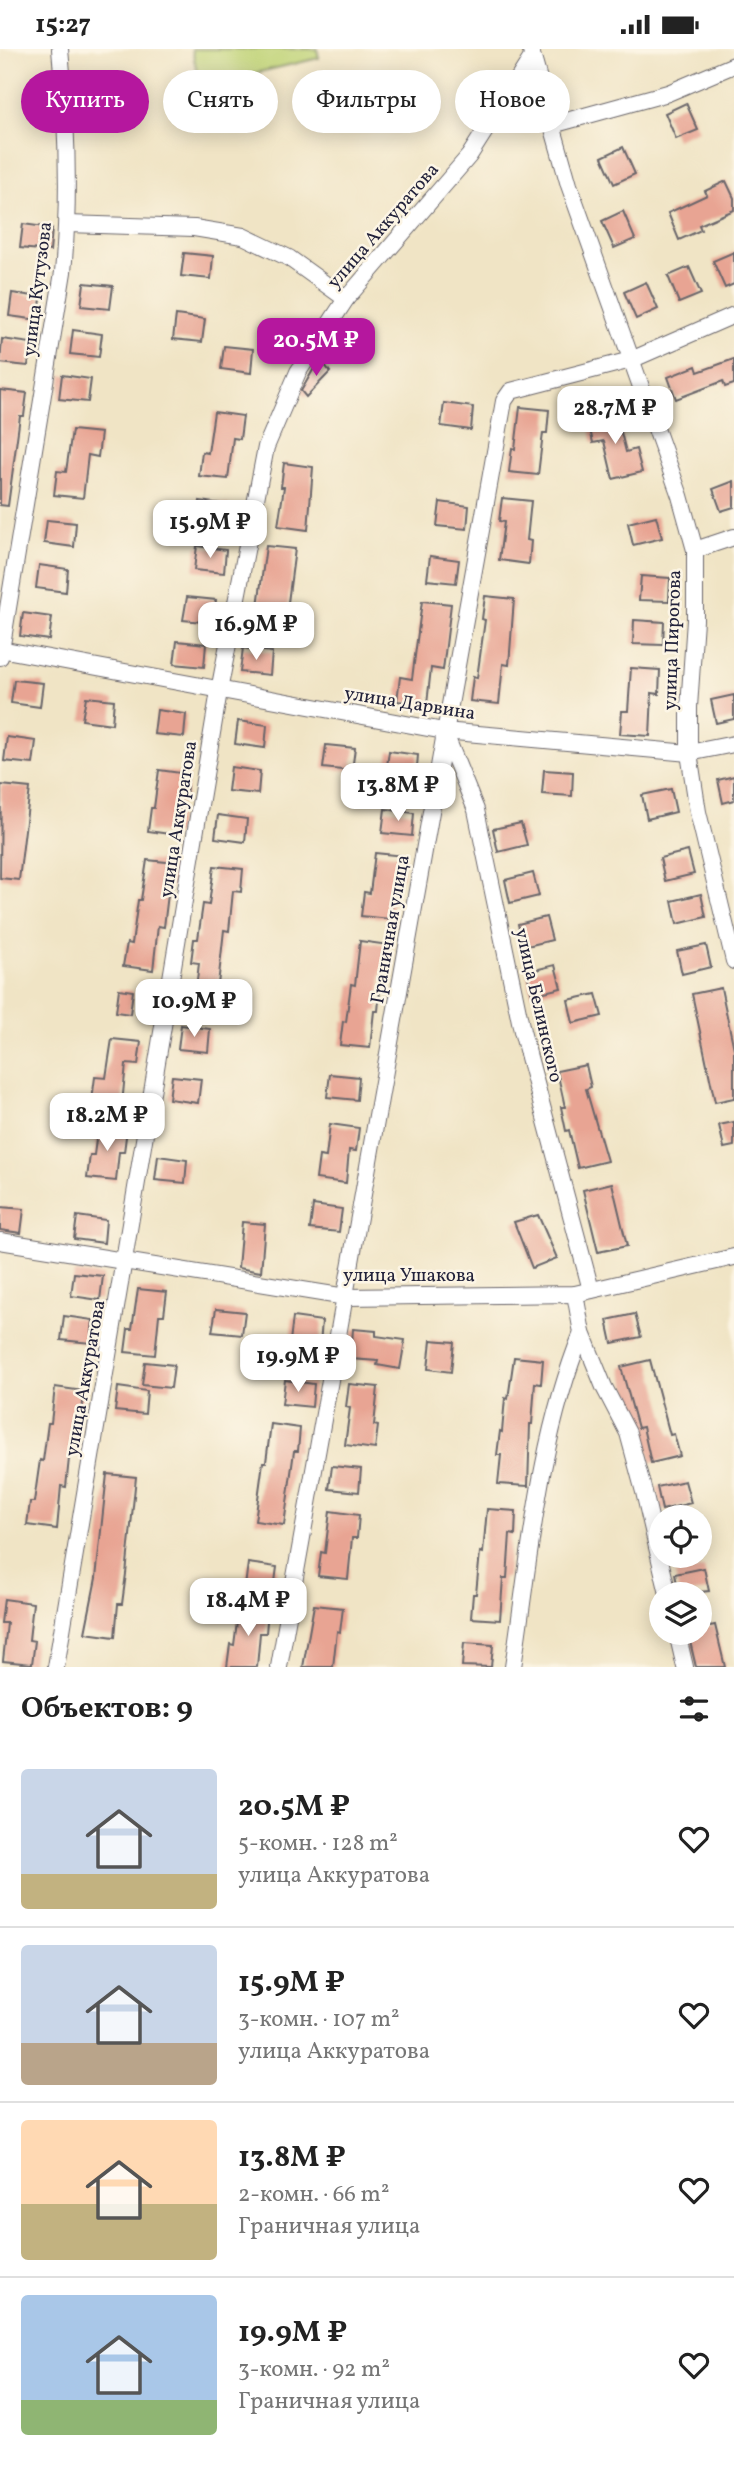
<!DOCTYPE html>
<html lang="ru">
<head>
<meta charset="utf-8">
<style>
  body { margin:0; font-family:Vollkorn,serif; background:#f2f2f2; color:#222; height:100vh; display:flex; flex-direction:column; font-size:26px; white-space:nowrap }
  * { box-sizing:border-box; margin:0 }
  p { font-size:23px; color:#767676 }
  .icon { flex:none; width:38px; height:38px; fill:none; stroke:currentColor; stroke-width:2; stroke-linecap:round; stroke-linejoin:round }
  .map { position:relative; height:1618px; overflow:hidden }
  .side { display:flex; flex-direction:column; background:#fff; flex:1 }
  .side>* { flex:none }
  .guide { position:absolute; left:21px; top:21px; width:693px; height:63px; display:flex; gap:14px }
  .fabs { position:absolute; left:649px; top:1456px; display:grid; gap:14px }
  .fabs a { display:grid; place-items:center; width:63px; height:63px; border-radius:50%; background:#fff; box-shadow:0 4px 18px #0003; font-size:35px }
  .price { position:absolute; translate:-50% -60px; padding:0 16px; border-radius:14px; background:#fff; color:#222; font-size:23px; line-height:46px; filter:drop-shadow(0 2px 4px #0008) }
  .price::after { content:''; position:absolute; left:50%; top:42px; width:21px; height:16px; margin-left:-10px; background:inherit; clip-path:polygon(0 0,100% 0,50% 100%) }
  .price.active { background:#b5179e; color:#fff }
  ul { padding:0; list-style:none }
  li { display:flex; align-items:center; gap:21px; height:175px; padding:0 21px }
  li+li { border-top:2px solid #e0e0e0 }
  li span { display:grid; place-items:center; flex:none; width:196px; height:140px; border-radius:7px; color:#555 }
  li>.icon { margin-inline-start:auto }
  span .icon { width:84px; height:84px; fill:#fffc; stroke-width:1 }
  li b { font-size:30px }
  h2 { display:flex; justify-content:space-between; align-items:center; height:84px; padding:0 21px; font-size:30px }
  .tag { padding:0 24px; border-radius:32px; background:#fff; box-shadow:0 4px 18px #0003; font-size:24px; line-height:63px }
  .tag.active { background:#b5179e; color:#fff }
  .status { display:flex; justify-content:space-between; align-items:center; height:49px; padding:0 35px; background:#fff; direction:ltr }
  .status svg { height:19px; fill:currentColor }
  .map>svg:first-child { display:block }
  .green { fill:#c0d377; stroke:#717a59; stroke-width:2 }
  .building { fill:#e8a493 }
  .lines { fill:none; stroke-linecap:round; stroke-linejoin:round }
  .minor-casing { stroke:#6a666b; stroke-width:18 }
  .minor { stroke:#fff; stroke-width:16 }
  .labels { text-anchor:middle; stroke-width:5; stroke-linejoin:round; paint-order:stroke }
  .street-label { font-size:19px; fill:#22223b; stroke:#fcf5e5 }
</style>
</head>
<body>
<div class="status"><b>15:27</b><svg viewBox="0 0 49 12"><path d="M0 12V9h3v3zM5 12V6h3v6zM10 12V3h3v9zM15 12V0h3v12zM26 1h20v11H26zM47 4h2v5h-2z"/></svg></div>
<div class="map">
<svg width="734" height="1618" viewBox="0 0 734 1618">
  <rect width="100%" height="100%" fill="#fcf5e5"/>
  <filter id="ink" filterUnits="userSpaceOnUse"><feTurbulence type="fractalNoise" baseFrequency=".0143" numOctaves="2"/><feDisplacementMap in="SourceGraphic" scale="14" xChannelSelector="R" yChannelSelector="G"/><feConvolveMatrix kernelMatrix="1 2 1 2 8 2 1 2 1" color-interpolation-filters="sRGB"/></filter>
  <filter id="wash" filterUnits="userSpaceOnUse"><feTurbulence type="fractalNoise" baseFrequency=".00686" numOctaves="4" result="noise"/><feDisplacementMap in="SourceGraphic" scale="28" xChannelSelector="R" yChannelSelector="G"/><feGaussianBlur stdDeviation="1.57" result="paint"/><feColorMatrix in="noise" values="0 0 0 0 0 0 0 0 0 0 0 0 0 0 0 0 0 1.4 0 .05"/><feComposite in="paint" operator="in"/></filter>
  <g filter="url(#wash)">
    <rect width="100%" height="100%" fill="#f0e4c5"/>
    <polygon class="green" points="192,0 317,0 319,9 200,37"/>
    <g id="blocks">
      <g class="building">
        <polygon points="686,54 698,81 676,90 665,64"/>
        <polygon points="623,98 635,125 614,135 602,108"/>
        <polygon points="726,132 734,149 734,161 699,176 701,181 679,191 668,164 707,146 705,142"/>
        <polygon points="623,162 635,190 614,199 602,172"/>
        <polygon points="23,175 52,179 50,202 20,199"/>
        <polygon points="734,203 734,235 725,239 713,212"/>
        <polygon points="184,204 213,207 211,230 181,227"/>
        <polygon points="689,218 701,245 679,254 668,227"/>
        <polygon points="646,233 658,260 636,270 624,243"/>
        <polygon points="84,234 113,237 110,260 81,257"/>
        <polygon points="12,244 41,248 39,271 9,267"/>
        <polygon points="176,266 205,270 202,293 173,290"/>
        <polygon points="73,281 102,285 99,308 70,305"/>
        <polygon points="2,290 31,294 28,317 0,314"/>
        <polygon points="224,297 253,300 251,324 221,320"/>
        <polygon points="320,309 330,323 306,348 301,342"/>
        <polygon points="734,310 734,335 725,338 723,332 676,350 668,328 696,317 698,323"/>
        <polygon points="62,326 91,330 88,353 59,350"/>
        <polygon points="0,341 27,344 24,367 20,367 8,457 0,456"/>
        <polygon points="444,354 473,358 471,381 441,377"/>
        <polygon points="520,358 549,361 547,384 543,384 538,426 509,423 512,399 515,400"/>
        <polygon points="214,363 243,367 240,390 233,389 228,430 199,427 202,403 208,404"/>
        <polygon points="616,364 626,403 636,400 642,423 613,430 604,392 593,394 588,371"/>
        <polygon points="72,381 101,384 98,408 88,406 83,449 54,446 57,422 66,423"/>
        <polygon points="284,414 313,418 308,481 278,477 284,438 281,438"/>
        <polygon points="734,432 734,458 721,462 713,440"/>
        <polygon points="502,449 531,452 527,491 531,492 529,515 499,511 504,473 499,472"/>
        <polygon points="200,452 229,456 226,479 197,475"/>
        <polygon points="440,453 469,457 467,480 437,477"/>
        <polygon points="656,467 662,489 633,496 628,474"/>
        <polygon points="47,471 76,474 74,498 44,494"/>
        <polygon points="197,497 226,501 224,524 194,521"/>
        <polygon points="266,497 295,500 287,561 258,557"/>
        <polygon points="430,507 459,511 456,534 427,531"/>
        <polygon points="39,516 68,520 66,543 36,539"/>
        <polygon points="641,527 670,529 669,552 639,551"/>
        <polygon points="485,547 514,550 509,616 503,615 499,655 470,652 473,628 477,629 485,571 482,570"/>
        <polygon points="187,548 216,551 213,574 183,571"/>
        <polygon points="422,552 451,555 443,621 431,619 427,655 397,652 400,628 412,630"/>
        <polygon points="23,564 52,568 49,591 20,587"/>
        <polygon points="634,571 664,573 663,596 633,595"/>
        <polygon points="177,592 206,595 204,618 174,615"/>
        <polygon points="243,599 272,603 270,626 240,623"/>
        <polygon points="631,619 660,621 659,645 652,644 650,687 620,685 622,662 628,662"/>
        <polygon points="14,631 43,634 40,658 11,654"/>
        <polygon points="734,646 734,670 716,674 711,651"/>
        <polygon points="86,648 114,651 112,675 82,671"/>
        <polygon points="157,661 186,665 184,688 154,685"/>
        <polygon points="238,672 267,676 265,699 235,695"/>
        <polygon points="7,688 36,692 33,715 4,712"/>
        <polygon points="326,696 355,699 352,722 323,719"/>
        <polygon points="389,702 418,706 416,729 386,725"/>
        <polygon points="231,718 260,722 258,745 228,742"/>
        <polygon points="159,721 188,725 186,748 181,747 177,786 148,782 151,759 154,759"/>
        <polygon points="544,721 573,723 572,747 542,745"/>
        <polygon points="734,727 734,751 723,754 718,731"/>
        <polygon points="1,736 30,739 19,831 0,829"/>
        <polygon points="671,740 676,763 647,770 642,746"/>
        <polygon points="385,760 414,764 412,787 382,784"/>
        <polygon points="218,766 247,770 245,793 215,789"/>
        <polygon points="521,774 527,796 498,803 493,780"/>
        <polygon points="688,802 694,825 665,832 660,809"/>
        <polygon points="375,804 404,807 402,830 395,830 390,870 361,867 364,843 370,844"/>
        <polygon points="147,811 176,814 173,838 169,837 164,878 158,877 153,921 123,917 127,894 132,895 138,851 141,851"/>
        <polygon points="214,817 243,820 241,843 233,842 229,882 224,881 218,936 226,937 223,960 194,957 199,914 191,913 194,890 198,890 203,855 209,856"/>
        <polygon points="533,824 539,847 510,854 505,831"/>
        <polygon points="701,845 706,868 677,875 672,852"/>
        <polygon points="546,868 552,891 523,898 518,875"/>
        <polygon points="360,892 389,896 387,919 382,919 378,962 374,962 370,999 340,996 343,972 346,973 351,935 355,936"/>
        <polygon points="706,896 711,918 682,925 677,902"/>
        <polygon points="555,916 561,939 532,946 527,923"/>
        <polygon points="721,939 734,1000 734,1049 715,1053 692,945"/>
        <polygon points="119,940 133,942 130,965 116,963"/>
        <polygon points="596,945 602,967 573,974 568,951"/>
        <polygon points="181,976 210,980 208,1003 178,1000"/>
        <polygon points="112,990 141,993 138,1016 126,1015 122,1055 92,1051 95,1028 106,1029"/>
        <polygon points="586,1016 591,1038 586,1040 607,1112 578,1119 569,1081 566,1082 561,1058 565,1058 557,1022"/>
        <polygon points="330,1025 359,1028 357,1051 327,1048"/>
        <polygon points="172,1027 201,1030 198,1054 169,1050"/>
        <polygon points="734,1073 734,1097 724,1099 719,1076"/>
        <polygon points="330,1075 359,1079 356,1102 349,1101 346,1134 316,1130 319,1107 326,1108"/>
        <polygon points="98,1076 127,1080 124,1103 119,1103 116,1132 87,1129 90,1106 94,1106"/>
        <polygon points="158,1107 187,1111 185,1134 155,1131"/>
        <polygon points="612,1134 627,1197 598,1203 583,1141"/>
        <polygon points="313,1156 342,1160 339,1183 310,1180"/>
        <polygon points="0,1158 24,1160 21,1184 0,1181"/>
        <polygon points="538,1166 557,1209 532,1219 514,1173"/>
        <polygon points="77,1167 106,1171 104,1194 74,1190"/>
        <polygon points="242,1173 265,1175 261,1223 238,1219"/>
        <polygon points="74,1224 103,1227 100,1251 71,1247"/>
        <polygon points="138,1240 167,1243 164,1266 159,1266 155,1306 125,1303 128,1280 132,1280"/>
        <polygon points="216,1260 245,1263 242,1286 212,1283"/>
        <polygon points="635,1265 641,1288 612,1294 607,1271"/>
        <polygon points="64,1267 93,1271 91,1294 61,1291"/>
        <polygon points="293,1268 322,1272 320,1295 290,1292"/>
        <polygon points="353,1280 376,1282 376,1287 405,1291 400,1320 377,1316 378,1312 351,1310"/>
        <polygon points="431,1291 454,1293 451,1323 428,1320"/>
        <polygon points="514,1308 543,1311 541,1335 535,1334 532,1375 530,1375 528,1437 498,1435 501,1406 497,1406 500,1382 502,1383 505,1349 508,1350"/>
        <polygon points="650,1311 670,1386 674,1385 680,1407 651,1414 643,1378 638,1379 621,1318"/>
        <polygon points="145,1313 174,1316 171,1339 142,1336"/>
        <polygon points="285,1331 314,1335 312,1358 282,1355"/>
        <polygon points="349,1335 378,1338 374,1376 378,1377 375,1400 345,1396 350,1359 346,1358"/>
        <polygon points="55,1338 84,1342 82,1365 78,1365 74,1400 70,1400 66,1438 61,1437 57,1480 27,1476 30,1453 34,1453 40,1411 43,1412 48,1374 51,1374"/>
        <polygon points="118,1338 147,1342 145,1365 115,1362"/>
        <polygon points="271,1375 300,1379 298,1402 294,1402 284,1476 255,1472 263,1413 266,1413"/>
        <polygon points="332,1417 361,1420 359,1443 329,1440"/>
        <polygon points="107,1425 136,1428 126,1525 122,1555 118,1555 115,1588 85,1584 96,1529"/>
        <polygon points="685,1432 691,1454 662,1461 657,1438"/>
        <polygon points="487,1460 516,1462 515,1486 510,1485 507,1529 503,1529 500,1571 471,1569 473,1545 476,1545 480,1503 483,1504"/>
        <polygon points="330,1462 359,1466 357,1489 352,1489 348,1530 318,1527 321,1503 325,1504"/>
        <polygon points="248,1514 277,1518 274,1541 245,1538"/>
        <polygon points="704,1519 709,1542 679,1545 675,1525"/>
        <polygon points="4,1550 33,1554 29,1591 35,1592 32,1615 3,1612 7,1574 1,1574"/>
        <polygon points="314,1556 343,1559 340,1583 337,1582 333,1618 303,1618"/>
        <polygon points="239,1558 268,1561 266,1584 260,1584 257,1618 227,1618 230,1595 234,1596"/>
        <polygon points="715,1576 725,1618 696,1618 688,1584 700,1584 700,1579"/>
        <polygon points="464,1594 493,1596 491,1618 462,1617"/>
      </g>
    </g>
  </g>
  <g filter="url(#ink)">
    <use href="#blocks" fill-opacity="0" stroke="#6a666b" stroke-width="2"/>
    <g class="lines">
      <g class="minor-casing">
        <g id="minor">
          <polyline points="531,2 569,136 680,447 695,501 695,571 689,658 689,704 698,763 734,912"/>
          <polyline points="552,76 668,44 734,16"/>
          <polyline points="67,175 194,179 243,187 289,209 346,250"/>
          <polyline points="695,501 734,488"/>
          <polyline points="0,600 444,682 689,704 734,695"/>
          <path d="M 0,608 L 63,223 C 70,149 67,74 60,0"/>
          <polyline points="444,682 476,761 522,982 591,1241"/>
          <polyline points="0,1192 346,1248 575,1245 734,1208"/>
          <polyline points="575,1245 582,1284 604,1338 628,1384 644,1443 668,1545"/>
          <polyline points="677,1584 685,1618"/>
          <polyline points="56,1618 219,642 266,398 298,323 346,250 469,107 532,8"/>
          <polyline points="279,1618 504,352 511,342 631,311 734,266"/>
          <path d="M 513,1618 C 530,1505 539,1390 582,1284"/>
        </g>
      </g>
      <use href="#minor" class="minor"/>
    </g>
  </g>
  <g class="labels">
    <g class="street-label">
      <text transform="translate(382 176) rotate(-49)" y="7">улица Аккуратова</text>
      <text transform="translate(36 240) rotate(-83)" y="7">улица Кутузова</text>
      <text transform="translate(671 591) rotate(-88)" y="7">улица Пирогова</text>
      <text transform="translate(410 653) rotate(9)" y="7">улица Дарвина</text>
      <text transform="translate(177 770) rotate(-81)" y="7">улица Аккуратова</text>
      <text transform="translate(389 880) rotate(-80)" y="7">Граничная улица</text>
      <text transform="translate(540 956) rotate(77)" y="7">улица Белинского</text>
      <text x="409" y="1232">улица Ушакова</text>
      <text transform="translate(84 1329) rotate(-80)" y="7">улица Аккуратова</text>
    </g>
  </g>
</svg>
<div class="fabs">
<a><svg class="icon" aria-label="locate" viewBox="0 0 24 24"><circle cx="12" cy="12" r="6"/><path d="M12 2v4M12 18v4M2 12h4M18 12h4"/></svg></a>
<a><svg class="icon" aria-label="layers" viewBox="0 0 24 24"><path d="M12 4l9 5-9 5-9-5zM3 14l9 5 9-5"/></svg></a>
</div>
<b class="price active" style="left:316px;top:329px">20.5M ₽</b>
<b class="price" style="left:615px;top:397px">28.7M ₽</b>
<b class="price" style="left:210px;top:511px">15.9M ₽</b>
<b class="price" style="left:256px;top:613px">16.9M ₽</b>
<b class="price" style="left:398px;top:774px">13.8M ₽</b>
<b class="price" style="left:194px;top:990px">10.9M ₽</b>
<b class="price" style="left:107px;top:1104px">18.2M ₽</b>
<b class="price" style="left:298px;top:1345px">19.9M ₽</b>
<b class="price" style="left:248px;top:1589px">18.4M ₽</b>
<div class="guide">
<a class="tag active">Купить</a>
<a class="tag">Снять</a>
<a class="tag">Фильтры</a>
<a class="tag">Новое</a>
</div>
</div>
<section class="side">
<h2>Объектов: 9<svg class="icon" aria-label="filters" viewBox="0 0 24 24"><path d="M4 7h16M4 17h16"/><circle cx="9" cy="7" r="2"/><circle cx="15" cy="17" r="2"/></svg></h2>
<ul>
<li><span style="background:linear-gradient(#c9d6e8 75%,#c2b280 0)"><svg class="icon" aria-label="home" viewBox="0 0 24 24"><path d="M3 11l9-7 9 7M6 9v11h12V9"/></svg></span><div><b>20.5M ₽</b><p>5-комн. · 128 m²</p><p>улица Аккуратова</p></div><svg class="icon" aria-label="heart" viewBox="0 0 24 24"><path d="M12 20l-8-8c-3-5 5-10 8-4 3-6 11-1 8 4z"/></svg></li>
<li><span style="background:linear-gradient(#c9d6e8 70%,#b9a48a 0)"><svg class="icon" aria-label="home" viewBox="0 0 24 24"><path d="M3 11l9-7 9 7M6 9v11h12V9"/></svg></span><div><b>15.9M ₽</b><p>3-комн. · 107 m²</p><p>улица Аккуратова</p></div><svg class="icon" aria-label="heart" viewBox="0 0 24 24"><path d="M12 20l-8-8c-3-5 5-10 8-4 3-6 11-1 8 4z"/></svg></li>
<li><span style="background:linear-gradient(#ffd9b3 60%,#c2b280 0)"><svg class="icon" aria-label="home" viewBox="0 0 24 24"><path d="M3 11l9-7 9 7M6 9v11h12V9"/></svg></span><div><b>13.8M ₽</b><p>2-комн. · 66 m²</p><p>Граничная улица</p></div><svg class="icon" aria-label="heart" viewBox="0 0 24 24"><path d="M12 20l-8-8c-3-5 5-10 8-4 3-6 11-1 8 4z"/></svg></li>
<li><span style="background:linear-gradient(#a9c7e8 75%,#8fb573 0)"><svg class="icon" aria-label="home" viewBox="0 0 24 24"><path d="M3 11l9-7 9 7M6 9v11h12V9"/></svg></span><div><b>19.9M ₽</b><p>3-комн. · 92 m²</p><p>Граничная улица</p></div><svg class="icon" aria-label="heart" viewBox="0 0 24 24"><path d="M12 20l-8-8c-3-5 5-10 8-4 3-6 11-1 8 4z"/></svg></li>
</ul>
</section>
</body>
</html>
